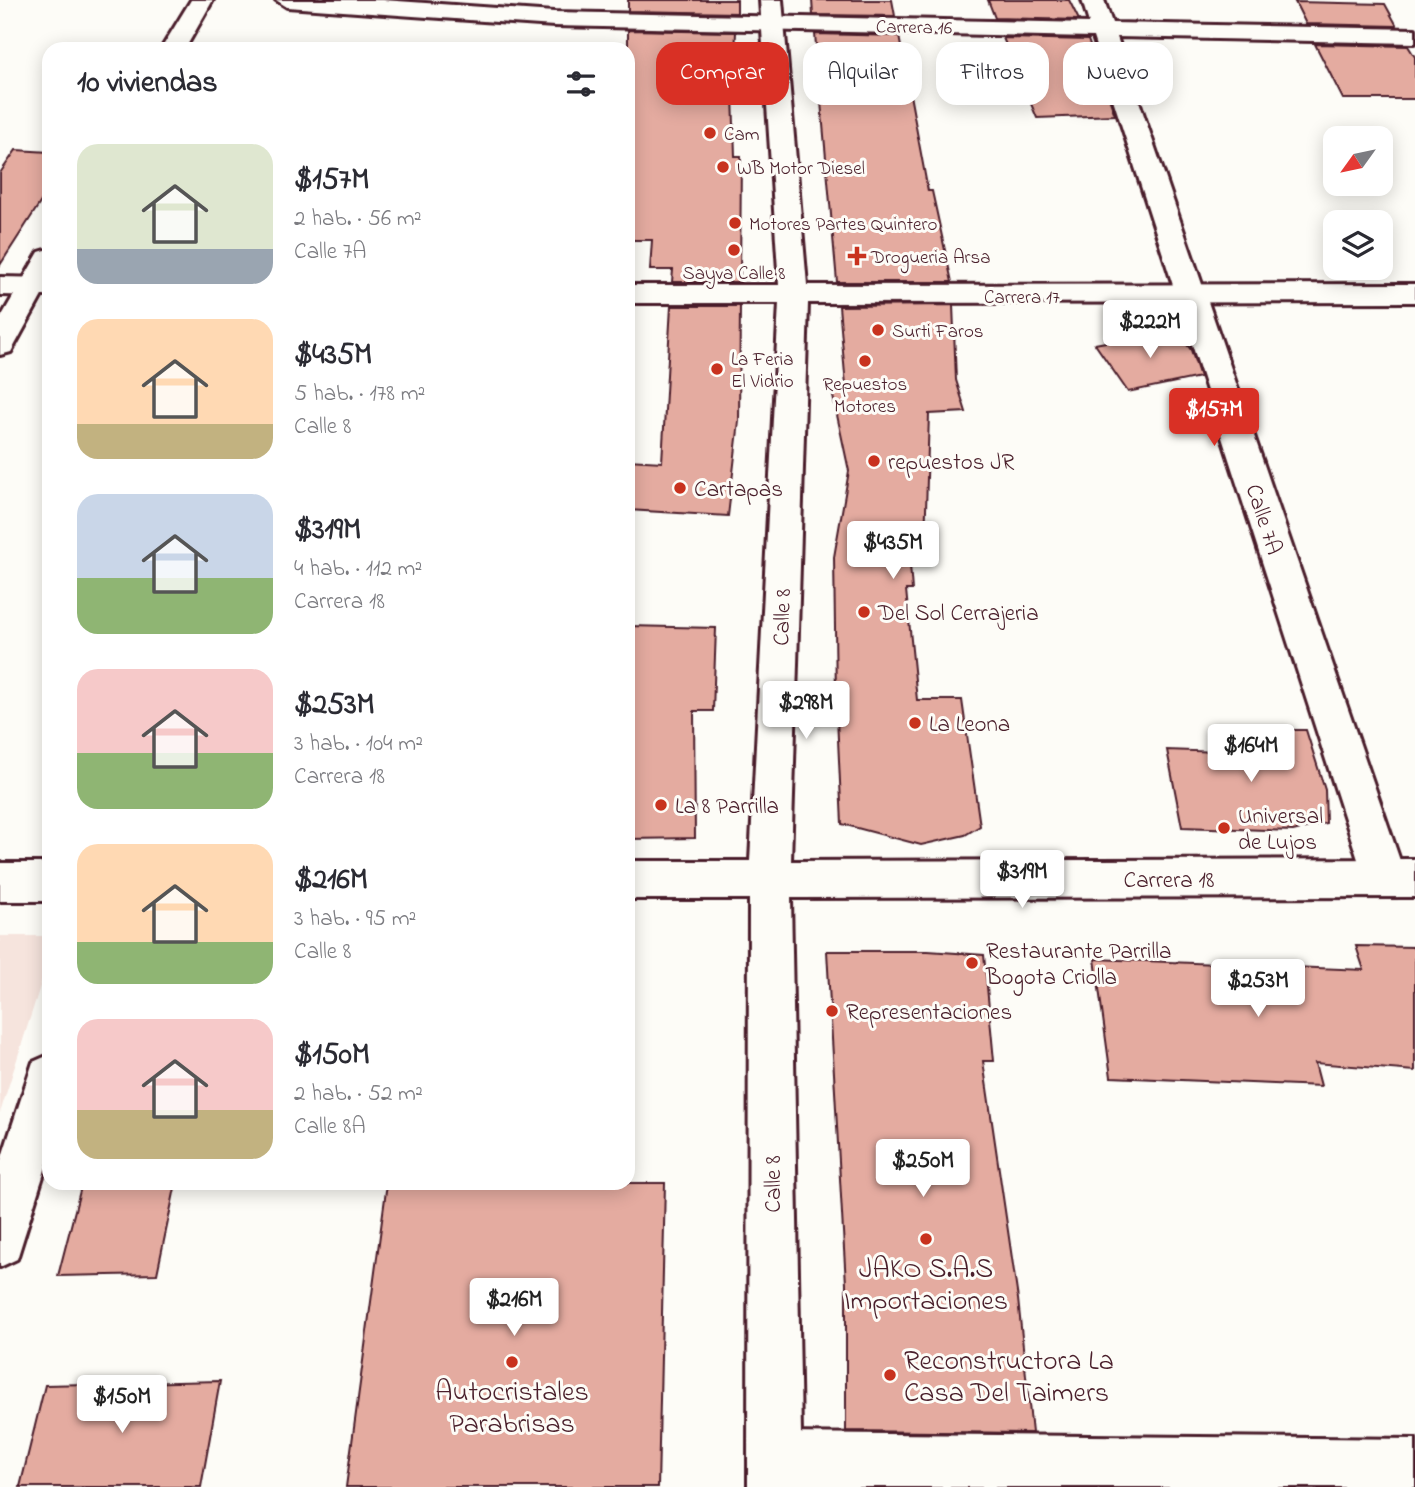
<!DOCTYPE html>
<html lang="es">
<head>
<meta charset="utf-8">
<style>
  body { margin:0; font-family:"Indie Flower",sans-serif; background:#f7f7f7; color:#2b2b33; height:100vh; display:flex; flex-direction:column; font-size:26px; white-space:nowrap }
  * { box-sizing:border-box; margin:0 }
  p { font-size:23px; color:#7c7c81 }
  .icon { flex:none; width:38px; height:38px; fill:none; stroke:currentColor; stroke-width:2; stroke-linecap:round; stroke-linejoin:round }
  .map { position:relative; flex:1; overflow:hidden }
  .details { position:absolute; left:42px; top:42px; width:593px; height:1148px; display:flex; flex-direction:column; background:#fff; border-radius:21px; box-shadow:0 4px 18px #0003 }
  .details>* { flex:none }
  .banner { position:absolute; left:656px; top:42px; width:653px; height:63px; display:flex; gap:14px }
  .needle { width:46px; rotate:237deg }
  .fabs { position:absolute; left:1323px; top:126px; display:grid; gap:14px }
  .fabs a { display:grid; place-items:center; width:70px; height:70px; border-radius:14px; background:#fff; box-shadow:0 4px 18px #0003; font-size:35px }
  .price { position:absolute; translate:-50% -60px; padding:0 16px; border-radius:7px; background:#fff; color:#222; font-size:23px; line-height:46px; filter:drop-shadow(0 2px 4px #0008) }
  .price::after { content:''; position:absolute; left:50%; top:42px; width:21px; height:16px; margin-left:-10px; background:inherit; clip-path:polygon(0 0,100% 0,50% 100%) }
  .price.active { background:#d93025; color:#fff }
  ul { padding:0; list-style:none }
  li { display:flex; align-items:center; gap:21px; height:175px; padding:0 35px }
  li span { display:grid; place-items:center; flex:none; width:196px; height:140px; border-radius:21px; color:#555 }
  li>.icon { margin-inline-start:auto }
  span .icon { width:84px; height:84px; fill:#fffc; stroke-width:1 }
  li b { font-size:30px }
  h2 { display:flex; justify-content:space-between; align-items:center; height:84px; padding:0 35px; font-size:30px }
  .chip { padding:0 24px; border-radius:21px; background:#fff; box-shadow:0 4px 18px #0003; font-size:24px; line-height:63px }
  .chip.active { background:#d93025; color:#fff }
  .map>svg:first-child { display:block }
  .built { fill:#f6e4dd }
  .building { fill:#e4aba0; stroke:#4a1f2b; stroke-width:2 }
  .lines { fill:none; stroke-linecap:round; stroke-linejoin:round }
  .minor-casing { stroke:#4a1f2b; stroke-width:6 }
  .tertiary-casing { stroke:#4a1f2b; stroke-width:6 }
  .minor { fill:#fdfcf7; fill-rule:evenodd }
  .tertiary { fill:#fdfcf7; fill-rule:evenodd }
  .poi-dot { fill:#c8321e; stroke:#fdfcf7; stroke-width:2.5 }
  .labels { text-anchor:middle; stroke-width:6; stroke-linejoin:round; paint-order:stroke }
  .far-street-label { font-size:19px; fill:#4a1f2b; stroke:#fdfcf7 }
  .far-poi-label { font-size:19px; fill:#4a1f2b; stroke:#fdfcf7; text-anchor:start }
  .poi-label { font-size:23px; fill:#4a1f2b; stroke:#fdfcf7; text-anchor:start }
  .street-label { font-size:23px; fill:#4a1f2b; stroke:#fdfcf7 }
  .near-poi-label { font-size:28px; fill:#4a1f2b; stroke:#fdfcf7 }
</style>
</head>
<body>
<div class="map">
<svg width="1415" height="1487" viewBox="0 0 1415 1487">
  <rect width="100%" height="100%" fill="#fdfcf7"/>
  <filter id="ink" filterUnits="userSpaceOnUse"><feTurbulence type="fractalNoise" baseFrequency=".0143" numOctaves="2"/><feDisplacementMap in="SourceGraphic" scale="14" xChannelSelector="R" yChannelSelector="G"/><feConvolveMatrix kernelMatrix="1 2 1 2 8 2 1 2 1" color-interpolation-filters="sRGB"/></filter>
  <g filter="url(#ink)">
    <polygon class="built" points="0,936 49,936 49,958 0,1113"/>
    <g class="building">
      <polygon points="628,0 737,0 737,13 628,11"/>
      <polygon points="812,0 892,0 895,16 813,15"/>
      <polygon points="988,0 1069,0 1079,20 995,18"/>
      <polygon points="1295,2 1385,4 1397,26 1306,24"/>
      <polygon points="628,30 736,32 733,94 735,156 741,156 740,282 672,282 673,270 650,270 652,240 628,240"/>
      <polygon points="815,34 899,36 928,191 932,191 952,282 837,282"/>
      <polygon points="1003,38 1088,40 1115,115 1037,118"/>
      <polygon points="1315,44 1408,46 1415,57 1415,99 1343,99"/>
      <polygon points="16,150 49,152 49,189 0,265 0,173"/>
      <polygon points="953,305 956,380 966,412 929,414 925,542 908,540 912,590 906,590 917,700 962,700 980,826 965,835 921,845 842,824 836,697 834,557 849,471 831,387 846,386 839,306"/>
      <polygon points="671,306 740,306 739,421 728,516 628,510 628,460 662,462"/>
      <polygon points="1175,329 1191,350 1200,377 1128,392 1095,344"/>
      <polygon points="628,626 716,628 713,711 694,711 695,838 628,839"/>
      <polygon points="1238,730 1306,730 1325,790 1326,823 1293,831 1182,827 1167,750 1245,753"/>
      <polygon points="1356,946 1415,947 1415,1071 1315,1063 1321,1086 1111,1077 1095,959 1364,970"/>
      <polygon points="827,951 928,951 984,955 994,1061 983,1061 1018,1299 1032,1433 846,1431 846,1284"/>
      <polygon points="82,1183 176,1183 157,1274 58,1276"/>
      <polygon points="387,1183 665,1183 658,1487 346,1487"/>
      <polygon points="220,1381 201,1487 20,1487 45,1385"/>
    </g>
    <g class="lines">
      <g class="minor-casing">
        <g id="minor">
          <polygon points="191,0 213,0 185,49 161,49"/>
          <polygon points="276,0 383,0 554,12 1089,23 1082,0 1104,0 1112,23 1415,29 1415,43 1117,37 1406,878 1400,891 1385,897 1370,891 1364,878 1093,37 554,26 287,7"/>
          <polygon points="49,249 49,283 11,352 0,355 0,319 39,252"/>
          <polygon points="49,1055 49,1157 17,1259 0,1267 0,1163 33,1062"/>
          <polygon points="775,1433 1415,1439 1415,1487 775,1487 756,1479 748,1460 756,1441"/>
        </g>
      </g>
      <g class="tertiary-casing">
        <g id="tertiary">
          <polygon points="760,0 782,0 807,285 1415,284 1415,302 808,303 791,861 1415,859 1415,897 791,898 802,1487 748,1487 749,899 628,899 628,861 750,861 779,303 628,303 628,285 779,285"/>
          <polygon points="0,277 49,278 49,296 0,295"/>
          <rect x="0" y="863" width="49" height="38"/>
        </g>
      </g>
      <use href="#minor" class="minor"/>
      <use href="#tertiary" class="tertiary"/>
    </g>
  </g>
  <g class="poi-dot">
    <circle cx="710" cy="133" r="7"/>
    <circle cx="723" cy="167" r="7"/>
    <circle cx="735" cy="223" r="7"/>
    <circle cx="734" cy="250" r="7"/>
    <path d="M853.5 245.5h7v7h7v7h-7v7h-7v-7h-7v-7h7z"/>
    <circle cx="878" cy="330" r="7"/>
    <circle cx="865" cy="361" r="7"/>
    <circle cx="717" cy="369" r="7"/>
    <circle cx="874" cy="461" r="7"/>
    <circle cx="680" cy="488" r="7"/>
    <circle cx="864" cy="612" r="7"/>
    <circle cx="915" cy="723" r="7"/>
    <circle cx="661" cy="805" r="7"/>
    <circle cx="1224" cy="828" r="7"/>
    <circle cx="972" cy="963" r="7"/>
    <circle cx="832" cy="1011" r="7"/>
    <circle cx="926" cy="1239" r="7"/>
    <circle cx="512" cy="1362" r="7"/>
    <circle cx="890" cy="1375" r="7"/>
  </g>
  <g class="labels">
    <g class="far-street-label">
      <text transform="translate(914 26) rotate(1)" y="7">Carrera 16</text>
      <text x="1022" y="303">Carrera 17</text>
    </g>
    <g class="far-poi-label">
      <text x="724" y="140">Cam</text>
      <text x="737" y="174">WB Motor Diesel</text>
      <text x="749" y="230">Motores Partes Quintero</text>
      <text x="871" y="263">Drogueria Arsa</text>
      <text x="734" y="279" text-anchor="middle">Sayva Calle 8</text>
      <text x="892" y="337">Surti Faros</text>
      <text x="731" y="365">La Feria<tspan x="731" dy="22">El Vidrio</tspan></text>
      <text x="865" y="390" text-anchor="middle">Repuestos<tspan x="865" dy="22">Motores</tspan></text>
    </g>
    <g class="poi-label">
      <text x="888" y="469">repuestos JR</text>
      <text x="694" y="496">Cartapas</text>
      <text x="878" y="620">Del Sol Cerrajeria</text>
      <text x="929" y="731">La Leona</text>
      <text x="675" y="813">La 8 Parrilla</text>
      <text x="1238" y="823">Universal<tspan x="1238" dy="26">de Lujos</tspan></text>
      <text x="986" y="958">Restaurante Parrilla<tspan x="986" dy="26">Bogota Criolla</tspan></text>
      <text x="846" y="1019">Representaciones</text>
    </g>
    <g class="street-label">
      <text transform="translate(1265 519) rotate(72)" y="8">Calle 7A</text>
      <text transform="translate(781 617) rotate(-88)" y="8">Calle 8</text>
      <text x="1169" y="887">Carrera 18</text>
      <text transform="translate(772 1184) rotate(-90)" y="8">Calle 8</text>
    </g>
    <g class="near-poi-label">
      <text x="926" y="1277">JAKO S.A.S<tspan x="926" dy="32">Importaciones</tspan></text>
      <text x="904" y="1369" text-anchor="start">Reconstructora La<tspan x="904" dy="32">Casa Del Taimers</tspan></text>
      <text x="512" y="1400">Autocristales<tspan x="512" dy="32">Parabrisas</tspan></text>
    </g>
  </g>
</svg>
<div class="fabs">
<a><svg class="needle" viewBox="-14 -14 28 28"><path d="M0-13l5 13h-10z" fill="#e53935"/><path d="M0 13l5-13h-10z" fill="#7c7c81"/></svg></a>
<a><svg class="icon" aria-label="layers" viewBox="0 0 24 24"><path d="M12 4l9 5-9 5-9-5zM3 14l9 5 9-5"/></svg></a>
</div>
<b class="price" style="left:1150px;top:360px">$222M</b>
<b class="price active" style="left:1214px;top:448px">$157M</b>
<b class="price" style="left:893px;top:581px">$435M</b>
<b class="price" style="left:806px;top:741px">$298M</b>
<b class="price" style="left:1251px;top:784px">$164M</b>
<b class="price" style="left:1022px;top:910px">$319M</b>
<b class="price" style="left:1258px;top:1019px">$253M</b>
<b class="price" style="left:923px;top:1199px">$250M</b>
<b class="price" style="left:514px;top:1338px">$216M</b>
<b class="price" style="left:122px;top:1435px">$150M</b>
<div class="banner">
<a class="chip active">Comprar</a>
<a class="chip">Alquilar</a>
<a class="chip">Filtros</a>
<a class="chip">Nuevo</a>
</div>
<section class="details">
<h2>10 viviendas<svg class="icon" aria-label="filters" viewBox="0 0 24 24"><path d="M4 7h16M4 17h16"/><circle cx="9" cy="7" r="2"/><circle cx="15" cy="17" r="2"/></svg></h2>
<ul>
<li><span style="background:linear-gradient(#dfe7d0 75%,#9aa5b1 0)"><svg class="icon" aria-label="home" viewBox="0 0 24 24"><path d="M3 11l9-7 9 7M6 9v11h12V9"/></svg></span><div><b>$157M</b><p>2 hab. · 56 m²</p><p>Calle 7A</p></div></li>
<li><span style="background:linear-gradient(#ffd9b3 75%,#c2b280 0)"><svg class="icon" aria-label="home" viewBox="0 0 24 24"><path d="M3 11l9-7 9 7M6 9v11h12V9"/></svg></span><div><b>$435M</b><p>5 hab. · 178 m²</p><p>Calle 8</p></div></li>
<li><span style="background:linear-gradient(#c9d6e8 60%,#8fb573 0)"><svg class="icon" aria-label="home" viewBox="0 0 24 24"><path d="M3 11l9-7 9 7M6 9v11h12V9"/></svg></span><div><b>$319M</b><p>4 hab. · 112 m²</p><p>Carrera 18</p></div></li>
<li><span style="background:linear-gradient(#f6c9c9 60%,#8fb573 0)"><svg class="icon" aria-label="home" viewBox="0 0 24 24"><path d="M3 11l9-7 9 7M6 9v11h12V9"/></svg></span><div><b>$253M</b><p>3 hab. · 104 m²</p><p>Carrera 18</p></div></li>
<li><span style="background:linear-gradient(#ffd9b3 70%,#8fb573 0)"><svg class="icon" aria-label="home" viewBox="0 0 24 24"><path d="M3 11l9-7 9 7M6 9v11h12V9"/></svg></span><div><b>$216M</b><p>3 hab. · 95 m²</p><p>Calle 8</p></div></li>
<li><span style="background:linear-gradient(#f6c9c9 65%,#c2b280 0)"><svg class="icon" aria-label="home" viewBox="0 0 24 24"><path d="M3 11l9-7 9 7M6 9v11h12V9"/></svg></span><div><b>$150M</b><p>2 hab. · 52 m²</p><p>Calle 8A</p></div></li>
</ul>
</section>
</div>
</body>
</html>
